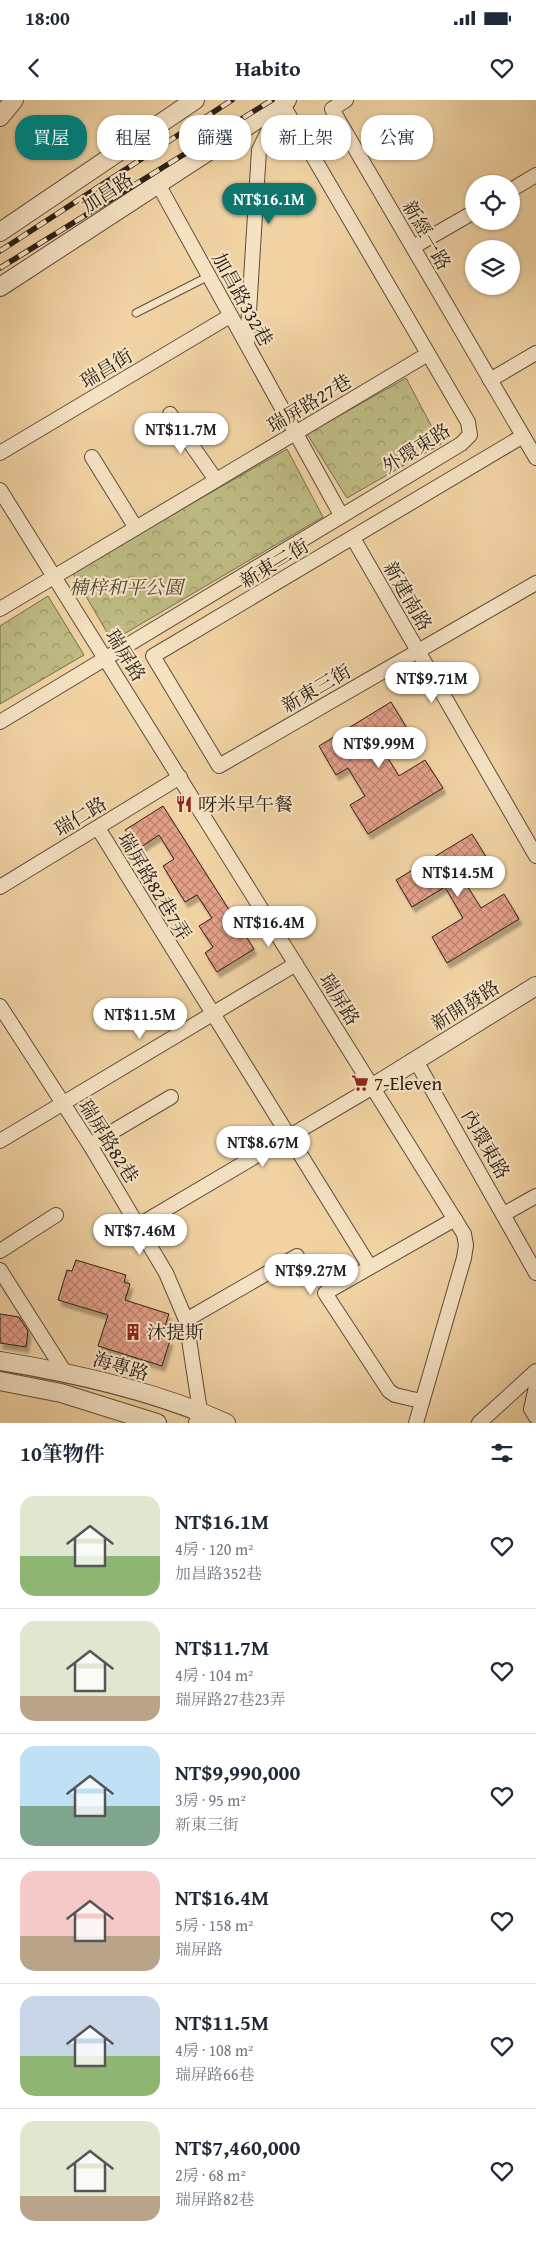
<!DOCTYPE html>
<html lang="zh-TW">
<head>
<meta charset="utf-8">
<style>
  body { margin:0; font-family:"Gentium Book Plus","Noto Serif TC",serif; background:#f6f6f7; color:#1f2937; height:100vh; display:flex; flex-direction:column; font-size:19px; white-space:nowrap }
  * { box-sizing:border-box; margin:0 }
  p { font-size:16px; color:#747a83 }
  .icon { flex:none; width:28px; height:28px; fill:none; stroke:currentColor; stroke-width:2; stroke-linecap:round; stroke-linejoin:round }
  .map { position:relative; height:1323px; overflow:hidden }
  .panel { display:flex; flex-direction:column; background:#fff; flex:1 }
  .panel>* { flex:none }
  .hud { position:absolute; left:15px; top:15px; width:506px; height:45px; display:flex; gap:10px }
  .controls { position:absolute; left:465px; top:75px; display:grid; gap:10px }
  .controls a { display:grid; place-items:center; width:55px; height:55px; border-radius:50%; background:#fff; box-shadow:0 1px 4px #0004; font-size:25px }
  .price { position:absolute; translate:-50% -42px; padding:0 11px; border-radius:18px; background:#fff; color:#222; font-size:16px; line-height:32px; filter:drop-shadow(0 1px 2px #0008) }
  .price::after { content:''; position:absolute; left:50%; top:30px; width:15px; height:11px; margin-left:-8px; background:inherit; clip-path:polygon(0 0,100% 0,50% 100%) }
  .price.active { background:#0f766e; color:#fff }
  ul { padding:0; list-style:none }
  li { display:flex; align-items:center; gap:15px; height:125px; padding:0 20px }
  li+li { border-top:1px solid #e0e1e3 }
  li span { display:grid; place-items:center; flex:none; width:140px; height:100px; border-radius:15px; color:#555 }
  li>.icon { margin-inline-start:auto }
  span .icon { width:60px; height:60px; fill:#fffc; stroke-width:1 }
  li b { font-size:21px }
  h2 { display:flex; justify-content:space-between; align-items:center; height:60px; padding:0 20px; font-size:21px }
  .tag { padding:0 18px; border-radius:20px; background:#fff; box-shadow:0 1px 4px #0004; font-size:18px; line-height:45px }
  .tag.active { background:#0f766e; color:#fff }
  .status { display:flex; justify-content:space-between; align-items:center; height:35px; padding:0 25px; background:#fff; direction:ltr }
  .status svg { height:14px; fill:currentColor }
  header { display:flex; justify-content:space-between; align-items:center; height:65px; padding:0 20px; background:#fff; font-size:22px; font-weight:700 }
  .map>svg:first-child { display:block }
  .forest { fill:url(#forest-crowns); stroke:#746e4e }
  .building { fill:url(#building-cross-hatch); stroke:#2b2119; filter:url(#shadow) }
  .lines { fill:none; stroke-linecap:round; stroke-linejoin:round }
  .service-casing { stroke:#5c4d3c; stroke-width:9 }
  .minor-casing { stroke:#5c4d3c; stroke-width:16 }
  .tertiary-casing { stroke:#5c4d3c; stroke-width:20 }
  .service { stroke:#f5e2c3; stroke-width:7 }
  .minor { stroke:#f5e2c3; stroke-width:14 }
  .tertiary { stroke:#f5e2c3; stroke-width:18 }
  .rail-casing { stroke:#2b2119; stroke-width:5.5 }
  .rail { stroke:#f5e2c3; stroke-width:4; stroke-dasharray:11; stroke-linecap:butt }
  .labels { text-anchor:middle; stroke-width:4.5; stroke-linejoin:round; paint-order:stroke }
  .street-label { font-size:19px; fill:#2b2119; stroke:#f5e2c3 }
  .park-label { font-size:19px; font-style:italic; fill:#504733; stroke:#f5e2c3 }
  .poi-label { font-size:19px; fill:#2b2119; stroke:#f5e2c3; text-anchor:start }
</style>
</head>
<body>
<div class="status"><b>18:00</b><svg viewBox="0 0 49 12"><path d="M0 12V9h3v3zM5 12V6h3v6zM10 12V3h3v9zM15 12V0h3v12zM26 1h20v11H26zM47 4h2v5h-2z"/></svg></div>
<header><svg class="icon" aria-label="back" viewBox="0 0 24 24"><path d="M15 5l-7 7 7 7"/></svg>Habito<svg class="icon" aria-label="heart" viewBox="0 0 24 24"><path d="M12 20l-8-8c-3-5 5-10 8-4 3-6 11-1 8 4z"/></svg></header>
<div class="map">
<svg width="536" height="1323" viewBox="0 0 536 1323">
  <defs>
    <pattern id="forest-crowns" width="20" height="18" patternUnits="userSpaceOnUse" patternTransform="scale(1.25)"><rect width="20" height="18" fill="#beba82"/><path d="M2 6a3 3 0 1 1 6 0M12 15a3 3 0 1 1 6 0" fill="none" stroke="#9b976a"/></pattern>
    <pattern id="building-cross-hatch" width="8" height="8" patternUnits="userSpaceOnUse" patternTransform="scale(1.25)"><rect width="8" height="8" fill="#e49f88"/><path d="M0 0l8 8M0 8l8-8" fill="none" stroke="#b9816e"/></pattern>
    <filter id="shadow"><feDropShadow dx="3" dy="5.5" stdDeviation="1" flood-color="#0004"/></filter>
  </defs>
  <rect width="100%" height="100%" fill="#f0d2a3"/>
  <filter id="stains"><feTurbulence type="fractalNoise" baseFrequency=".004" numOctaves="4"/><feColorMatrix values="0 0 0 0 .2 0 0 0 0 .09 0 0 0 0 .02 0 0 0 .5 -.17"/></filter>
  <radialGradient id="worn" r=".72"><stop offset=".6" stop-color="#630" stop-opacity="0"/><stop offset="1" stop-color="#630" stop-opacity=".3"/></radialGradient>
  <g class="forest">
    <polygon points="406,278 441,344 347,398 307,334"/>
    <polygon points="287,349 323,417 112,541 72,472"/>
    <polygon points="48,496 84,555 0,604 0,526"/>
  </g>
  <g class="building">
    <polygon points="391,602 408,630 381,647 399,676 425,660 443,688 368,734 350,705 365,696 348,668 336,675 319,646"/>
    <polygon points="163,706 254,849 217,872 205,853 213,847 199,826 212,818 197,795 185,802 163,766 174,759 159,735 138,749 125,730"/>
    <polygon points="472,734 488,760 461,776 481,808 504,794 519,819 447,863 432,837 463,818 445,787 412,807 396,780"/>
    <polygon points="76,1160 126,1175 124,1182 130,1184 125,1200 169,1214 161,1238 170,1240 162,1266 98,1246 108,1215 58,1200 67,1170 72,1171"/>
    <polygon points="0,1214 19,1217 28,1231 26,1247 0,1243"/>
  </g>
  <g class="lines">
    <g class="service-casing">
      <polyline id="service" points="136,213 209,176"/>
    </g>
    <g class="minor-casing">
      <g id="minor">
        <polyline points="346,0 332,9 536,358"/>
        <polyline points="158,84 341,415"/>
        <polyline points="511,90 536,75"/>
        <polyline points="413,147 474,112"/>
        <polyline points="247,244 259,50 282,3"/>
        <polyline points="490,280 536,253"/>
        <polyline points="170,314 216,380"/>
        <polyline points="523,336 153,556 219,666 536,483"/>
        <polyline points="0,353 230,216"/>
        <polyline points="92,357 136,428"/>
        <polyline points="0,390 464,1134 466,1145 464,1158 416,1323"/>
        <polyline points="353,438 536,756"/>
        <polyline points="0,509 428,254"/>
        <polyline points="0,622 461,344 470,335 468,322 280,0"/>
        <polyline points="98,728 370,1167"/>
        <polyline points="0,787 180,677"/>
        <polyline points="0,906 90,1045 166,1173 186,1220 200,1311 196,1323"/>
        <polyline points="416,961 536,1173"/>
        <polyline points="0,1041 296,864"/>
        <polyline points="90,1045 171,997"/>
        <polyline points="504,1114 536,1096"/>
        <polyline points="139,1125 373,987"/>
        <polyline points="0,1151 56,1115"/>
        <polyline points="0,1170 64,1271"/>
        <polyline points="186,1220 297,1156"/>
        <polyline points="536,1287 531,1309 536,1317"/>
        <polyline points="421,1301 395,1295 389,1291 325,1193 455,1119"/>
        <polyline points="479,1323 536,1271"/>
      </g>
    </g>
    <g class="tertiary-casing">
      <g id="tertiary">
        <polyline points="0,17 14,0"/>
        <polyline points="0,132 195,0"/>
        <polyline points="0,187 287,0"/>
        <polyline points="373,987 536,886"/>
        <path d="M 0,1261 C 74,1273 158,1292 226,1323"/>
        <polyline points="0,1281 61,1293 157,1323"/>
      </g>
    </g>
    <use href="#service" class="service"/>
    <use href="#minor" class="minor"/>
    <use href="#tertiary" class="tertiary"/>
    <g class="rail-casing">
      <g id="rail">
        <polyline points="0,151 232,0"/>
        <polyline points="0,168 272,0"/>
      </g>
    </g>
    <use href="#rail" class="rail"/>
  </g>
  <defs>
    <g id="restaurant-bare" transform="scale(1.35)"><path d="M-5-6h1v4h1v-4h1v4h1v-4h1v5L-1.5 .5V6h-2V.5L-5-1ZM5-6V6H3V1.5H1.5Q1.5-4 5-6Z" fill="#8f2418" stroke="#f5e2c3" stroke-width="2.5" paint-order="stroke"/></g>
    <g id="supermarket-bare" transform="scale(1.35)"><path d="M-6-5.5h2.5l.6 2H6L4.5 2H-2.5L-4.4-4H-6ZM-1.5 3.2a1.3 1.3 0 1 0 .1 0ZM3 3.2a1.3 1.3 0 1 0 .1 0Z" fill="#8f2418" stroke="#f5e2c3" stroke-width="2.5" paint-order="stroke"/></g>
    <g id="building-bare" transform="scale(1.35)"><path d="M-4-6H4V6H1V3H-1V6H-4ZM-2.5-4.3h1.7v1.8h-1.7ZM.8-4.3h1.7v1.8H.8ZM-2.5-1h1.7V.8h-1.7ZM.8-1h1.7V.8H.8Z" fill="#8f2418" stroke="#f5e2c3" stroke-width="2.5" paint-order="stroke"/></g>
  </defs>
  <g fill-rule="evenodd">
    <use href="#restaurant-bare" x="184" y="704"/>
    <use href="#supermarket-bare" x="360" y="983"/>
    <use href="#building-bare" x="133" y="1232"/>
  </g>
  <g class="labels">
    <g class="street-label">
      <text transform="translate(107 92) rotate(-33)" y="7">加昌路</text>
      <text transform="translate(427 135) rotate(60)" y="7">新經一路</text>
      <text transform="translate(243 199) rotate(61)" y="7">加昌路332巷</text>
      <text transform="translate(106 268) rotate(-31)" y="7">瑞昌街</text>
      <text transform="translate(309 303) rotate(-31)" y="7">瑞屏路27巷</text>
      <text transform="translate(416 348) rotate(-32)" y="7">外環東路</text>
      <text transform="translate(274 463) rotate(-31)" y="7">新東二街</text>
      <text transform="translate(408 496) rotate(60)" y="7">新建南路</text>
      <text transform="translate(126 555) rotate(58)" y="7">瑞屏路</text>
      <text transform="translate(316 588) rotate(-30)" y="7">新東三街</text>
      <text transform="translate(80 716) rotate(-31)" y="7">瑞仁路</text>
      <text transform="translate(155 786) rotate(59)" y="7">瑞屏路82巷7弄</text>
      <text transform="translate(340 899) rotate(58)" y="7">瑞屏路</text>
      <text transform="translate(465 905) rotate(-32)" y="7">新開發路</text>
      <text transform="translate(109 1041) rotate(58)" y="7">瑞屏路82巷</text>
      <text transform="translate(486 1044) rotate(60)" y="7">內環東路</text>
      <text transform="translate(121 1266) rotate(16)" y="7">海專路</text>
    </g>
    <g class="park-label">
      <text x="126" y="494">楠梓和平公園</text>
    </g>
    <g class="poi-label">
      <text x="198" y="711">呀米早午餐</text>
      <text x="374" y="990">7-Eleven</text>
      <text x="147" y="1239">沐提斯</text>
    </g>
  </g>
  <rect width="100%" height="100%" filter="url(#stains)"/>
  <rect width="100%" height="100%" fill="url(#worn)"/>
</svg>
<div class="controls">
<a><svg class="icon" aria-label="locate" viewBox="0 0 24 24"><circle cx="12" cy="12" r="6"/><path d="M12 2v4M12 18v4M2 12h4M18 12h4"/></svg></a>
<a><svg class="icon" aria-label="layers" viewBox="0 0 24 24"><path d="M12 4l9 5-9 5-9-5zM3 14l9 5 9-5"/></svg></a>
</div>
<b class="price active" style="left:269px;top:125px">NT$16.1M</b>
<b class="price" style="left:181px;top:355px">NT$11.7M</b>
<b class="price" style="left:432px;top:604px">NT$9.71M</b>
<b class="price" style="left:379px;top:669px">NT$9.99M</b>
<b class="price" style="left:458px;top:798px">NT$14.5M</b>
<b class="price" style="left:269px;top:848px">NT$16.4M</b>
<b class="price" style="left:140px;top:940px">NT$11.5M</b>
<b class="price" style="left:263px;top:1068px">NT$8.67M</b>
<b class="price" style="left:140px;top:1156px">NT$7.46M</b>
<b class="price" style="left:311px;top:1196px">NT$9.27M</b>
<div class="hud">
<a class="tag active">買屋</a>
<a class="tag">租屋</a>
<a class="tag">篩選</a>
<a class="tag">新上架</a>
<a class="tag">公寓</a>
</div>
</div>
<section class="panel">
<h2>10筆物件<svg class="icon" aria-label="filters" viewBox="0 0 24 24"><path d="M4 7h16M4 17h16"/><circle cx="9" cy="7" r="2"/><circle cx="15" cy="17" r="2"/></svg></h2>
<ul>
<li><span style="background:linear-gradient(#dfe7d0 60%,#8fb573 0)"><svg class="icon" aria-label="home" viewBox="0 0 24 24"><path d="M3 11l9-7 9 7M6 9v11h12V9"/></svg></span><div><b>NT$16.1M</b><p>4房 · 120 m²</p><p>加昌路352巷</p></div><svg class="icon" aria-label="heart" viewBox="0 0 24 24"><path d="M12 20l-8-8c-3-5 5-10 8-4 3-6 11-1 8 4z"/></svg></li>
<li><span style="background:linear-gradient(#dfe7d0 75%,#b9a48a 0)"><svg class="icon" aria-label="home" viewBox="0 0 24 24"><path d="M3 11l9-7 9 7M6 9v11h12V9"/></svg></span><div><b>NT$11.7M</b><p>4房 · 104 m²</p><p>瑞屏路27巷23弄</p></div><svg class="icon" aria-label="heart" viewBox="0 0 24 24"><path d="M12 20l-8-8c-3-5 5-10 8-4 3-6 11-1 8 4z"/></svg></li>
<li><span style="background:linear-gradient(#bfe0f5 60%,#7fa58c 0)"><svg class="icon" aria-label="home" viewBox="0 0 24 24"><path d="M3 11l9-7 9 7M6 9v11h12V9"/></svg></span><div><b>NT$9,990,000</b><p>3房 · 95 m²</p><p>新東三街</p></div><svg class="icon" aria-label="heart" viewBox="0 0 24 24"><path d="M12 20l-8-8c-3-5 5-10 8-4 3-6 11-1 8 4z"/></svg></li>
<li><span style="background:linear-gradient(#f6c9c9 65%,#b9a48a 0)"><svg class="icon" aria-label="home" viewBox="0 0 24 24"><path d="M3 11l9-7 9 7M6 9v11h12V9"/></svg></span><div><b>NT$16.4M</b><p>5房 · 158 m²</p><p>瑞屏路</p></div><svg class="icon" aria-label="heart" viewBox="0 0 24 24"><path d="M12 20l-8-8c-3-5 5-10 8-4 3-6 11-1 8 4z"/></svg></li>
<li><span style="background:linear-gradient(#c9d6e8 60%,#8fb573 0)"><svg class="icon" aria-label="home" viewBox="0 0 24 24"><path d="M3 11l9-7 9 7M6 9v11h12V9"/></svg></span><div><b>NT$11.5M</b><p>4房 · 108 m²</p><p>瑞屏路66巷</p></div><svg class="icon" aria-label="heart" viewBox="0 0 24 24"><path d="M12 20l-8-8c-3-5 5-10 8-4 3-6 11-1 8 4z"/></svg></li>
<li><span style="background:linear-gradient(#dfe7d0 75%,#b9a48a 0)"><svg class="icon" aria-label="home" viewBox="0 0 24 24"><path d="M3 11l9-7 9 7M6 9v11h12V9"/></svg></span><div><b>NT$7,460,000</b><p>2房 · 68 m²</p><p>瑞屏路82巷</p></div><svg class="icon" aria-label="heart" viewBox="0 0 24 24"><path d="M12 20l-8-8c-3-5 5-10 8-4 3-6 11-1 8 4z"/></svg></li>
</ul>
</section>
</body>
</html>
